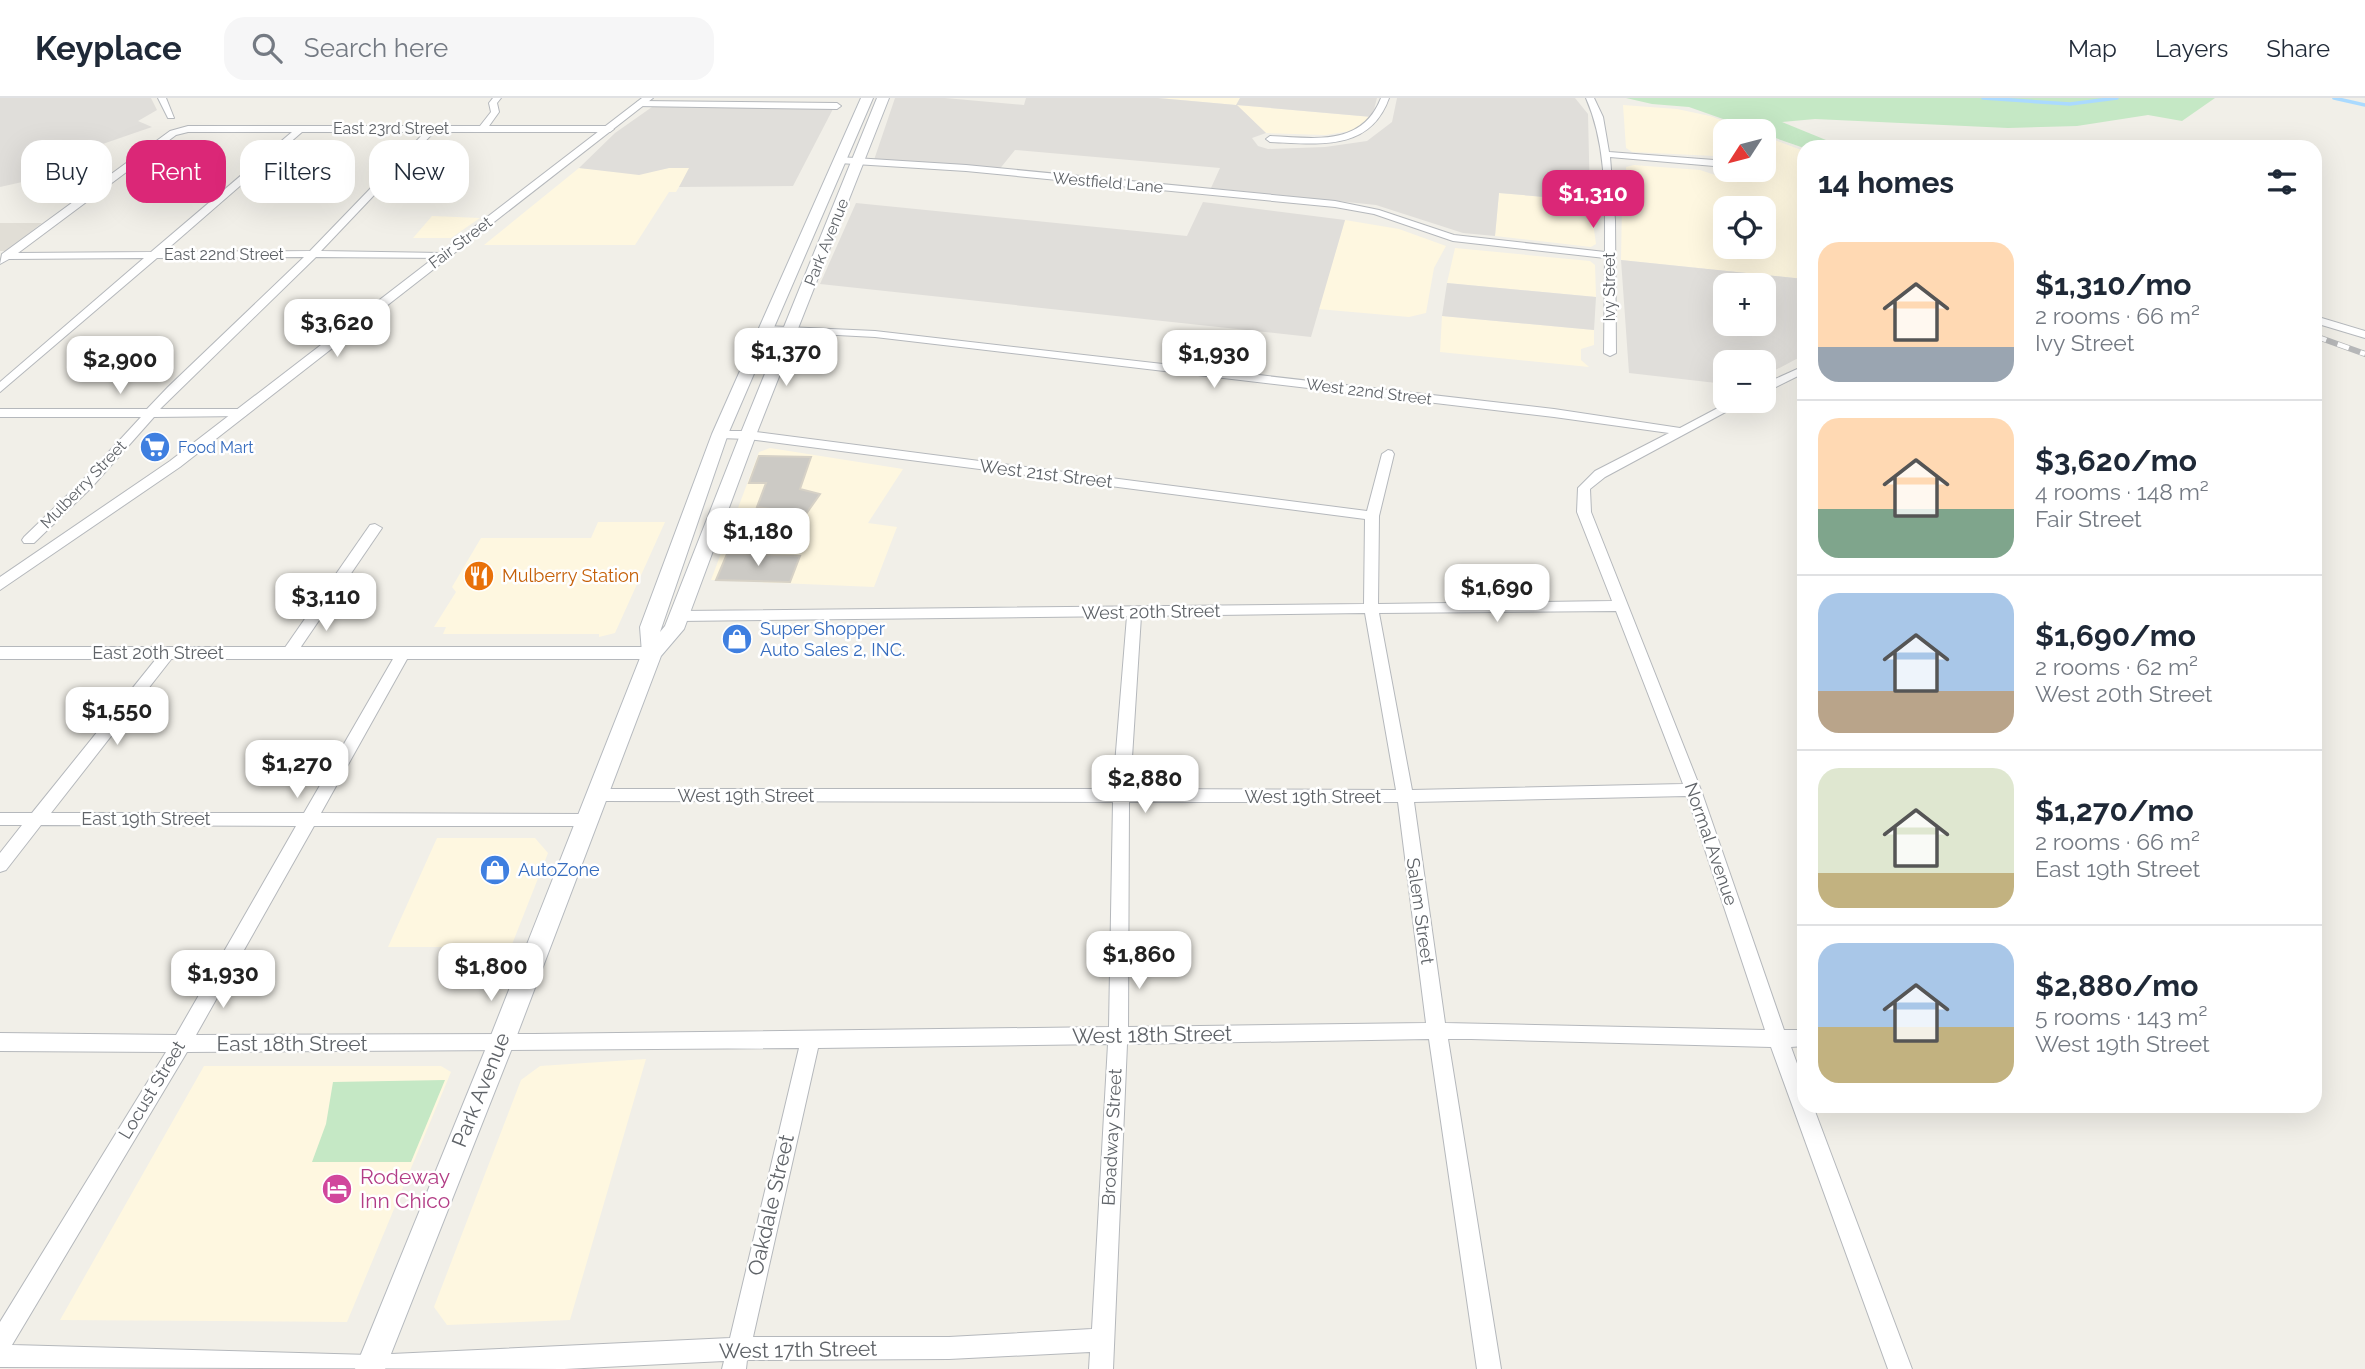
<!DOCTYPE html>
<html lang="en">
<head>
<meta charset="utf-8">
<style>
  body { margin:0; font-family:Raleway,sans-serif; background:#f6f6f7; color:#1f2937; height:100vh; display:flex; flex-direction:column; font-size:26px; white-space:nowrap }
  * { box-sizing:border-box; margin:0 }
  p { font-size:23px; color:#747a83 }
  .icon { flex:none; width:38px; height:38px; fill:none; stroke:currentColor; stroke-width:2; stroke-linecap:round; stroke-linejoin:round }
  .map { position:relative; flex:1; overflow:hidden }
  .sheet { position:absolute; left:1797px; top:42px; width:525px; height:973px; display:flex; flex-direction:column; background:#fff; border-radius:21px; box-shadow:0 7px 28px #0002 }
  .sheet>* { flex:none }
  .banner { position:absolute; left:21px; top:42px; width:665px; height:63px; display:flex; gap:14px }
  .needle { width:46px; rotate:234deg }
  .fabs { position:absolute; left:1713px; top:21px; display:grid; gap:14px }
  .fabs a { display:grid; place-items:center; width:63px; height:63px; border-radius:14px; background:#fff; box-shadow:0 7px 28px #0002; font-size:35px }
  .price { position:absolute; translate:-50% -60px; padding:0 16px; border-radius:14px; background:#fff; color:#222; font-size:23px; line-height:46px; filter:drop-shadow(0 2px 4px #0008) }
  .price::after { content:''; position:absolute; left:50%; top:42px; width:21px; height:16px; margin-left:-10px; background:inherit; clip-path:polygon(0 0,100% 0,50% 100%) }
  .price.selected { background:#db2777; color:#fff }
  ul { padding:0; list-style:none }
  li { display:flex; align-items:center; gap:21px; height:175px; padding:0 21px }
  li+li { border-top:2px solid #e0e1e3 }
  li span { display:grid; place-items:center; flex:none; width:196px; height:140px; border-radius:21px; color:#555 }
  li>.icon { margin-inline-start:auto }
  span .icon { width:84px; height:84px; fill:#fffc; stroke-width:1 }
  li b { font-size:30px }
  h2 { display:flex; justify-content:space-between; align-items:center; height:84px; padding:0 21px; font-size:30px }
  .chip { padding:0 24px; border-radius:21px; background:#fff; box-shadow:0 7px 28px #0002; font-size:24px; line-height:63px }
  .chip.selected { background:#db2777; color:#fff }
  header { display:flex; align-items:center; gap:42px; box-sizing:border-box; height:98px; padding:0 35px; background:#fff; border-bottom:2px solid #e0e1e3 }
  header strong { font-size:33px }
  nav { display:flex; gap:38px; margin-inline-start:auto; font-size:24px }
  .search { width:490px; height:63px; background:#f6f6f7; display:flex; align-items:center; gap:18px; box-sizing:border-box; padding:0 24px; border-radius:21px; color:#747a83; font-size:26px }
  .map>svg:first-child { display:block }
  .commercial { fill:#fef7e0; fill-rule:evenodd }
  .industrial { fill:#e0deda; fill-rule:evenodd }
  .education { fill:#e1ded6 }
  .green { fill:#c5e8c5 }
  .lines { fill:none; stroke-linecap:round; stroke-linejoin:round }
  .stream { stroke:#aadaff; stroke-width:3.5 }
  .building { fill:#cccac5; stroke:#d6d1c6; stroke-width:2 }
  .minor-casing { stroke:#b5b8bc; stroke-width:2 }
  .tertiary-casing { stroke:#b5b8bc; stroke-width:2 }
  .secondary-casing { stroke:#b6babf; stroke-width:2 }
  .minor { fill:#fff; fill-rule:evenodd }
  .tertiary { fill:#fff; fill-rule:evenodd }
  .secondary { fill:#fff; fill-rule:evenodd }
  .rail-casing { stroke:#b6b7b8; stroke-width:6 }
  .rail { stroke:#fff; stroke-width:4.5; stroke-dasharray:12; stroke-linecap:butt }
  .labels { text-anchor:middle; stroke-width:5; stroke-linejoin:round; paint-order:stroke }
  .far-street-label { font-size:16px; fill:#5f6368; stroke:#fff }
  .far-shop-label { font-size:16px; fill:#366cbe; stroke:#fff; text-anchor:start }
  .street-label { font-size:18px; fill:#5f6368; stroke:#fff }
  .food-label { font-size:18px; fill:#c56008; stroke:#fff; text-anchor:start }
  .shop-label { font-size:18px; fill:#366cbe; stroke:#fff; text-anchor:start }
  .near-street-label { font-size:21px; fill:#5f6368; stroke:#fff }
  .near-hotel-label { font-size:21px; fill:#b23c85; stroke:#fff; text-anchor:start }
</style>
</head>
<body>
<header>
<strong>Keyplace</strong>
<div class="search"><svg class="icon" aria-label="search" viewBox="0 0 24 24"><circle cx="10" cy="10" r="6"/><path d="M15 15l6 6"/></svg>Search here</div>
<nav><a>Map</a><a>Layers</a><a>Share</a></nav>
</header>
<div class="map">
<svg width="2365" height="1271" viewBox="0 0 2365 1271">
  <rect width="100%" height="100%" fill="#f1efe8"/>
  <g class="commercial">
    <polygon points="1158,0 1240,0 1237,7 1372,19 1357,32 1325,37 1266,35 1236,7"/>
    <polygon points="1623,7 1677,11 1710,18 1751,33 1726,33 1725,61 1715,58 1632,54 1626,50"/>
    <path d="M 1764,38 L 1804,53 L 1804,123 L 1802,123 L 1804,181 L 1621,162 L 1622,106 L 1627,106 L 1626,69 L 1634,67 L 1700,72 L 1718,78 L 1735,72 L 1764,72 ZM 1726,110 L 1764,110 L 1764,149 L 1726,149 Z"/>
    <polygon points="579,70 639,76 669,70 690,70 676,94 669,94 635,147 484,147"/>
    <polygon points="1499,95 1590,103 1596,146 1591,149 1495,138"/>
    <polygon points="432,118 480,120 451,140 413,140"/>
    <polygon points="1345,122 1399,131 1446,148 1434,170 1426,215 1409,219 1318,211"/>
    <polygon points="1455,150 1590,163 1595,167 1596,199 1447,185"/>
    <polygon points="1442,218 1594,232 1594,247 1581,251 1581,262 1589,269 1440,254"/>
    <polygon points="770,350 903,371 868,425 897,429 874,489 711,482 759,354"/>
    <polygon points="598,424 665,424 615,535 599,539 599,536 443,536 446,529 434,529 456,494 452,489 481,440 591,440"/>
    <polygon points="437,740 535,740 548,755 511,849 388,849"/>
    <polygon points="646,961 570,1222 447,1227 434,1209 521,982 540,968"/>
    <polygon points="204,968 441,968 451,974 347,1224 60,1222"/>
  </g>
  <g class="industrial">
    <polygon points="0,0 151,0 157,12 138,23 152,29 91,50 98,67 0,89"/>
    <polygon points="895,0 945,0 1024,7 1026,0 1158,0 1236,7 1240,0 1377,0 1372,19 1237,7 1266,35 1252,40 1258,48 1268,51 1325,49 1367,43 1392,24 1397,0 1575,0 1588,16 1590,103 1499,95 1495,138 1463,135 1376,107 1211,90 1220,70 1015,52 998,73 874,62"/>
    <polygon points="652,9 834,9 793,88 679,89 689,70 669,70 639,77 579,70 615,35"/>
    <polygon points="1203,104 1345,122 1311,239 820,186 856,105 1187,138"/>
    <path d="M 1621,162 L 1804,181 L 1804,257 L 1764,278 L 1764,264 L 1726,264 L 1725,286 L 1629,275 ZM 1726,187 L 1764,187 L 1764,226 L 1726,226 Z"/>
    <polygon points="1447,185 1596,199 1594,232 1442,218"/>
  </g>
  <polygon class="education" points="0,125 42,125 7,153 0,153"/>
  <g class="green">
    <polygon points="1626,0 2215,0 2182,23 2148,17 2077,28 2008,30 1815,21 1782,24 1843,49 1804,50 1764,36 1764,33 1757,33 1689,9 1652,6"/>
    <polygon points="445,982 411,1064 312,1064 326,1026 333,984"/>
  </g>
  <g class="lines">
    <g class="stream">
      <polyline points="1983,0 2070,6 2117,0"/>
      <polyline points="2334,0 2365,7"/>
    </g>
  </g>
  <g class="building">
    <polygon points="759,358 811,359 800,391 820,396 806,416 757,409 766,385 749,385"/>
    <polygon points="727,456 800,458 790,484 716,482"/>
  </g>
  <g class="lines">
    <g class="minor-casing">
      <g id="minor">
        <polygon points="158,0 166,0 174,20 168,20"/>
        <path d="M 493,0 L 501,0 L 497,5 L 499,14 L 489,28 L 610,28 L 614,31 L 610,34 L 434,34 L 321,153 L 441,155 L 445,156 L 445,160 L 316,159 L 160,311 L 241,311 L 247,315 L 245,318 L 154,319 L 91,390 L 34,445 L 24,445 L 22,442 L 24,439 L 81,384 L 141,319 L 0,319 L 0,311 L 147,311 L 168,289 L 304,159 L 157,160 L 0,294 L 0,284 L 144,160 L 9,161 L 0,166 L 2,156 L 170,33 L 188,28 L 480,28 L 491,14 L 489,5 ZM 188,34 L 292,34 L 151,154 L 18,155 L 176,37 ZM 302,34 L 425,34 L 310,153 L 164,154 Z"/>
        <path d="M 1381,0 L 1389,0 C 1370,54 1318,46 1270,44 L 1266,41 L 1270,38 C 1314,40 1362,49 1381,0 Z"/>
        <path d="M 1586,0 L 1594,0 L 1603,19 L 1609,54 L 1714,62 L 1719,65 L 1714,68 L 1610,59 L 1615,122 L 1616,255 L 1610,258 L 1604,255 L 1605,160 L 1453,143 L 1374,116 L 1335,109 L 966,73 L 839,65 L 834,62 L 839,59 L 966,67 L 1335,103 L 1379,112 L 1454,137 L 1605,154 C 1605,102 1607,48 1586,0 Z"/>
        <polygon points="640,3 837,5 841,8 837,11 637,8 637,4"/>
        <polygon points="2315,218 2365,233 2365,240 2315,225"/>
        <path d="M 765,228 L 875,233 L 1554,311 L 1680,330 L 1731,303 L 1746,303 L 1605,379 L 1590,391 L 1591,414 L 1701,692 L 1784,932 L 1804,932 L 1804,948 L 1791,949 L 1804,985 L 1804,1008 L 1813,1008 L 1912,1271 L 1888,1271 L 1771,949 L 1471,941 L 1448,941 L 1501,1271 L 1477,1271 L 1429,941 L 1127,946 L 1113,1271 L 1089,1271 L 1090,1254 L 949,1261 L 747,1262 L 746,1271 L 722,1271 L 724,1263 L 564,1271 L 0,1269 L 0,1224 L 166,954 L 0,953 L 0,935 L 176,937 L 296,728 L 41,727 L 6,772 L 0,774 L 0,755 L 22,727 L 0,727 L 0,715 L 32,715 L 164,551 L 169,550 L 176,555 L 51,715 L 304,715 L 397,554 L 404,549 L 411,554 L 321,715 L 586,716 L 592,717 L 594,722 L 592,727 L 586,728 L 314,728 L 196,937 L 534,936 L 1109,929 L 1113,704 L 596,703 L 590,701 L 588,697 L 590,693 L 596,691 L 1113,691 L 1127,518 L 679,523 L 672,518 L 679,513 L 1364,506 L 1365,421 L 748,341 L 720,340 L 716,339 L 716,333 L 748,333 L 1367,413 L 1382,356 L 1388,352 L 1392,353 L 1394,356 L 1379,418 L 1378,506 L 1612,503 L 1577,414 L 1578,390 L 1595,373 L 1669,335 L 1554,319 L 875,239 L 761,233 L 761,229 ZM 1616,513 L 1683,686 L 1412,692 L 1379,515 ZM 1365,515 L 1396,692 L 1130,691 L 1141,518 ZM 1687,698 L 1765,932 L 1445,925 L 1414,704 ZM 1129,704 L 1398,704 L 1426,925 L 1128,929 ZM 1108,946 L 1092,1231 L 949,1239 L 753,1239 L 818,950 ZM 799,950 L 730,1240 L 370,1257 L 12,1247 L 187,954 Z"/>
        <polygon points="1804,268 1804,275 1764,295 1764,286"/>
        <polygon points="375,426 382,430 294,559 284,559 282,555 284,551 370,427"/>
      </g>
    </g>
    <g class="tertiary-casing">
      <g id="tertiary">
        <polygon points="642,0 653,0 180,369 0,492 0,479 170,363"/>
        <polygon points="0,549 652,549 658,551 661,555 658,559 652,561 0,561"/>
      </g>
    </g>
    <g class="secondary-casing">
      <polygon id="secondary" points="861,0 873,0 728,336 660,534 665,528 740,337 877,0 889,0 756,337 684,531 661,558 514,945 385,1271 355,1271 488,945 642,555 640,529 712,336"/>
    </g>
    <use href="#minor" class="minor"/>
    <use href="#tertiary" class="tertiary"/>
    <use href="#secondary" class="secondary"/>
    <g class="rail-casing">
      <polyline id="rail" points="2315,238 2365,256"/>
    </g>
    <use href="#rail" class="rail"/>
  </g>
  <defs>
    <g id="supermarket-disc" transform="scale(1.575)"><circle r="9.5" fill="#3f7fe0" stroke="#fff"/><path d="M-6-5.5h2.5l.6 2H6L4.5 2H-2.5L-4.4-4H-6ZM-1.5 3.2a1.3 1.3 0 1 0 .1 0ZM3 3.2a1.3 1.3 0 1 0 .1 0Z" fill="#fff"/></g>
    <g id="restaurant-disc" transform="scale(1.575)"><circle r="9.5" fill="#e8710a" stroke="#fff"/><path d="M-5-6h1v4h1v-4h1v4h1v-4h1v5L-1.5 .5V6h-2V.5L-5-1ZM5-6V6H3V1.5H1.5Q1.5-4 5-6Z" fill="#fff"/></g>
    <g id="shop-disc" transform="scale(1.575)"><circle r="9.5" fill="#3f7fe0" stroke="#fff"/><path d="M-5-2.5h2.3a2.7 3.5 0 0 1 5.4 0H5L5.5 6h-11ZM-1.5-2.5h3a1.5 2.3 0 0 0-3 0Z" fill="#fff"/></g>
    <g id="hotel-disc" transform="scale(1.575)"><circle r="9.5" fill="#d1479c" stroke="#fff"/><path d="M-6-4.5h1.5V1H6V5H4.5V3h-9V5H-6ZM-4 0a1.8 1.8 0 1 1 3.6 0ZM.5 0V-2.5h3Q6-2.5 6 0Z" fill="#fff"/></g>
  </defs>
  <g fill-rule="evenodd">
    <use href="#supermarket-disc" x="155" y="349"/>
    <use href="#restaurant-disc" x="479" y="478"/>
    <use href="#shop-disc" x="737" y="541"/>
    <use href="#shop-disc" x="495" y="772"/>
    <use href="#hotel-disc" x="337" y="1091"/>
  </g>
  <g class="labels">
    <g class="far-street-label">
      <text x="391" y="36">East 23rd Street</text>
      <text transform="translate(1108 84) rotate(5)" y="6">Westfield Lane</text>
      <text transform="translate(460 144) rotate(-37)" y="6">Fair Street</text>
      <text transform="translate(826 144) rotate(-68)" y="6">Park Avenue</text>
      <text x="224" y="162">East 22nd Street</text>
      <text transform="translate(1609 189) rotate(-90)" y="6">Ivy Street</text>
      <text transform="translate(1369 293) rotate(7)" y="6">West 22nd Street</text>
      <text transform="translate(83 386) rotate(-46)" y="6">Mulberry Street</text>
    </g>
    <g class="far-shop-label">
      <text x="178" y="355">Food Mart</text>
    </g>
    <g class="street-label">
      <text transform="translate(1046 376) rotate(7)" y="6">West 21st Street</text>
      <text transform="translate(1151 514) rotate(-1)" y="6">West 20th Street</text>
      <text x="158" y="561">East 20th Street</text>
      <text x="746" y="704">West 19th Street</text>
      <text x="1313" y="705">West 19th Street</text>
      <text x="146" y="727">East 19th Street</text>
      <text transform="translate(1711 746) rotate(71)" y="6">Normal Avenue</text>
      <text transform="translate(1420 813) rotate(82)" y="6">Salem Street</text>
      <text transform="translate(152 992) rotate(-59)" y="6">Locust Street</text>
      <text transform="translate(1112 1039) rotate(-87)" y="6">Broadway Street</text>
    </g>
    <g class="food-label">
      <text x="502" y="484">Mulberry Station</text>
    </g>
    <g class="shop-label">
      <text x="760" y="537">Super Shopper<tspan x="760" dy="21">Auto Sales 2, INC.</tspan></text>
      <text x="518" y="778">AutoZone</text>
    </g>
    <g class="near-street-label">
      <text transform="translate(1152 937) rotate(-1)" y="7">West 18th Street</text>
      <text x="292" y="953">East 18th Street</text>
      <text transform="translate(481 992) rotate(-68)" y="7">Park Avenue</text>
      <text transform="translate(771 1107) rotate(-77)" y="7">Oakdale Street</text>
      <text transform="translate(798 1252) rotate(-1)" y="7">West 17th Street</text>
    </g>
    <g class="near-hotel-label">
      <text x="360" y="1086">Rodeway<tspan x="360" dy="24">Inn Chico</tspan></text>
    </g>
  </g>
</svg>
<div class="fabs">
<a><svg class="needle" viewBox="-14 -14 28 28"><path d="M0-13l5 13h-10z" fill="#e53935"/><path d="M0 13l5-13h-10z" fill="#747a83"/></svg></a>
<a><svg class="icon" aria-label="locate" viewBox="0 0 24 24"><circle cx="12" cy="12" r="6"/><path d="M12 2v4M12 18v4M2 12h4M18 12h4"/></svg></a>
<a>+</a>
<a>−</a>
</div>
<b class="price selected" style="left:1593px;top:132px">$1,310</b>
<b class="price" style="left:337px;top:261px">$3,620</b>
<b class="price" style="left:786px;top:290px">$1,370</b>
<b class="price" style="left:1214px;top:292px">$1,930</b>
<b class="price" style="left:120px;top:298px">$2,900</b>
<b class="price" style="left:758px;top:470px">$1,180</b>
<b class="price" style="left:1497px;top:526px">$1,690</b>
<b class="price" style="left:326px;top:535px">$3,110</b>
<b class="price" style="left:117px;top:649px">$1,550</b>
<b class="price" style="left:297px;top:702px">$1,270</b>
<b class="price" style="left:1145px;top:717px">$2,880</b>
<b class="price" style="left:1139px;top:893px">$1,860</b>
<b class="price" style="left:491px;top:905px">$1,800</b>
<b class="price" style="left:223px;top:912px">$1,930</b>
<div class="banner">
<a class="chip">Buy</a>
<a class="chip selected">Rent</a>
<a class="chip">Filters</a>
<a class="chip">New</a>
</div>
<section class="sheet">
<h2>14 homes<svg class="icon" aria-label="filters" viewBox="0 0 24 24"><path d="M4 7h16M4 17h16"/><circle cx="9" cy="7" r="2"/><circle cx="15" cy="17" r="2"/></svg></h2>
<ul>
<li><span style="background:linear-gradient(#ffd9b3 75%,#9aa5b1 0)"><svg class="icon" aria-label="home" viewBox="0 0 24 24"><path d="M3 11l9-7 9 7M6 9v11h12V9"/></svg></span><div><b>$1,310/mo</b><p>2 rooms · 66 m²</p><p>Ivy Street</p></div></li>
<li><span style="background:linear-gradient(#ffd9b3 65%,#7fa58c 0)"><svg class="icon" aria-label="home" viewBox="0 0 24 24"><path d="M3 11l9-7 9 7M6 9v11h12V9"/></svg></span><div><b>$3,620/mo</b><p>4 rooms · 148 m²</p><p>Fair Street</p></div></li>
<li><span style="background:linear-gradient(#a9c7e8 70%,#b9a48a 0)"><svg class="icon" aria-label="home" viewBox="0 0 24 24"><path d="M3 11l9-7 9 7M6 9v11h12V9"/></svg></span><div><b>$1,690/mo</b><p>2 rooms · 62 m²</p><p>West 20th Street</p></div></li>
<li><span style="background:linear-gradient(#dfe7d0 75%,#c2b280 0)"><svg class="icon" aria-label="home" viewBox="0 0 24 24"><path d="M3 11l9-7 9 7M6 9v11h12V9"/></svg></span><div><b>$1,270/mo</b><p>2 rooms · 66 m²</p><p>East 19th Street</p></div></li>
<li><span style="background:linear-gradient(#a9c7e8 60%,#c2b280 0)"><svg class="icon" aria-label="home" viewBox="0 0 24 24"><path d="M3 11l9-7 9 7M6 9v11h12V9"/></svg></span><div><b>$2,880/mo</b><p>5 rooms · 143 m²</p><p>West 19th Street</p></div></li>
</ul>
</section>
</div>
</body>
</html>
